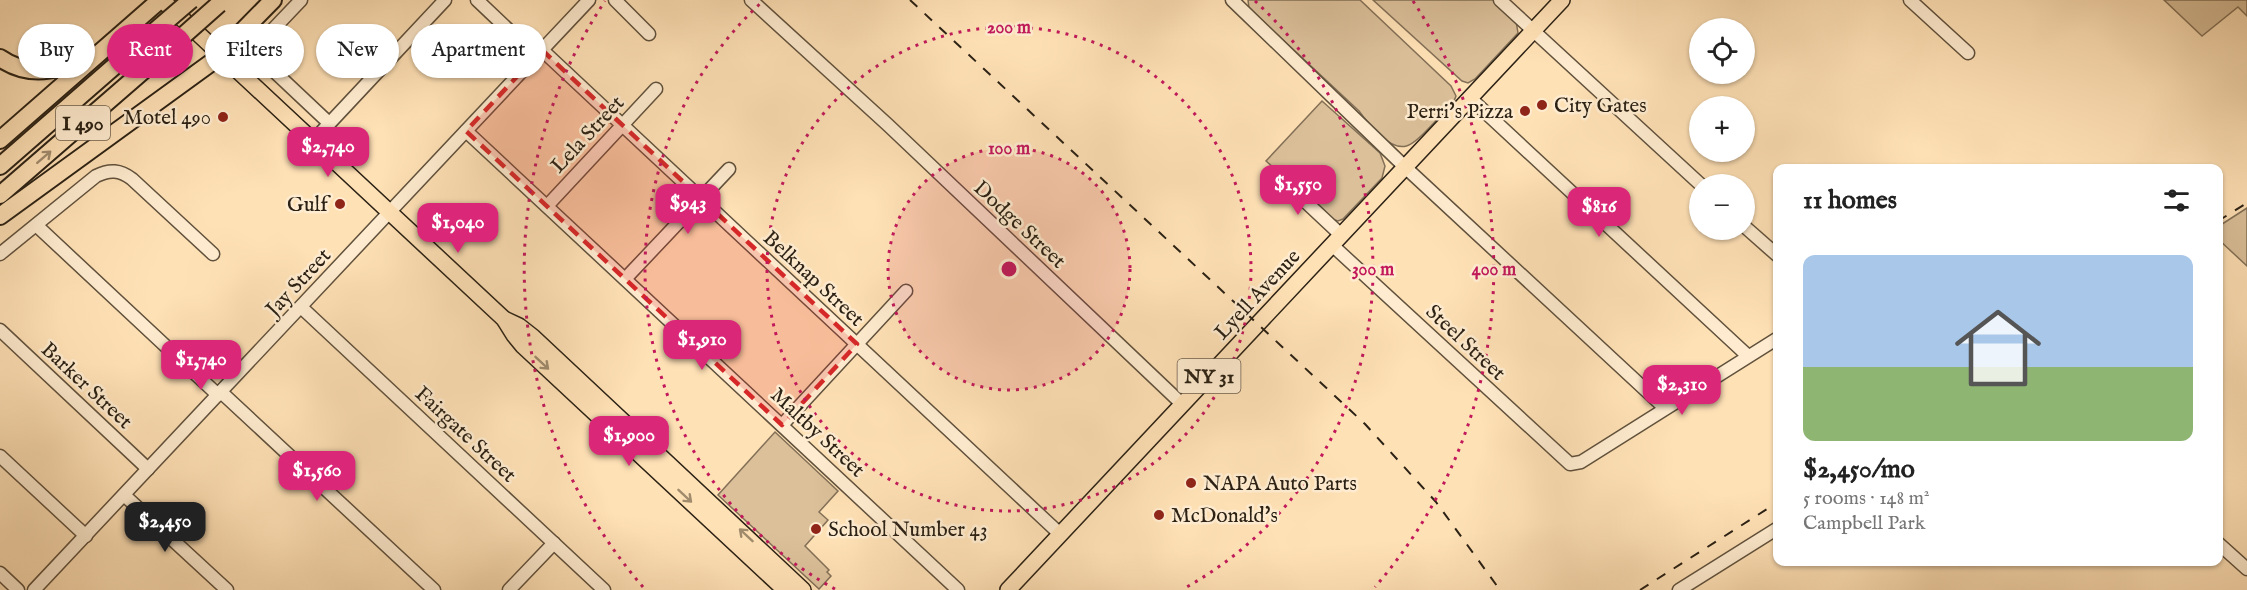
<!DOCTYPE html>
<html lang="en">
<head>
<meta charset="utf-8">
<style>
  body { margin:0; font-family:"IM FELL English",serif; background:#f2f2f2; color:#222; height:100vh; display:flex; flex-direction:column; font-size:22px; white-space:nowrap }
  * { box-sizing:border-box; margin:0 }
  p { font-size:20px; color:#767676 }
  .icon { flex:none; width:33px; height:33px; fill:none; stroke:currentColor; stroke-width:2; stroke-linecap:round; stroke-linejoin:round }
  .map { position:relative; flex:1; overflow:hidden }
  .drawer { position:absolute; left:1773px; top:164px; width:450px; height:402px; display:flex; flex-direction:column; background:#fff; border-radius:12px; box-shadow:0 2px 4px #0004 }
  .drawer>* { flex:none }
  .hud { position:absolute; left:18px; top:24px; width:570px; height:54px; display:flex; gap:12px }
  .fabs { position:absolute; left:1689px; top:18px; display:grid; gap:12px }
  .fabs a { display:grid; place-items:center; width:66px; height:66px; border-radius:50%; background:#fff; box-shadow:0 2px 4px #0004; font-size:30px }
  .price { position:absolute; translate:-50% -51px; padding:0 14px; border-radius:12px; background:#db2777; color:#fff; font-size:20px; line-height:39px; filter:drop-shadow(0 2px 3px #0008) }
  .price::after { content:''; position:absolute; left:50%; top:36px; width:18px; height:14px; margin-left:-9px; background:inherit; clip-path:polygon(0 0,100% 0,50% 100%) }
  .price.on { background:#222; color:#fff }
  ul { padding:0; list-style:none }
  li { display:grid; align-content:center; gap:12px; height:318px; padding:0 30px }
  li+li { border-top:2px solid #e0e0e0 }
  li span { display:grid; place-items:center; height:186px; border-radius:12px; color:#555 }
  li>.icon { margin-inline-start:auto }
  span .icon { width:108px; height:108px; fill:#fffc; stroke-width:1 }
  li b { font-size:26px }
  h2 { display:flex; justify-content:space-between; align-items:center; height:72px; padding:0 30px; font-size:26px }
  .chip { padding:0 21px; border-radius:27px; background:#fff; box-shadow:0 2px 4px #0004; font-size:21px; line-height:54px }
  .chip.on { background:#db2777; color:#fff }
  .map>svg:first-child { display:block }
  .green { fill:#dbc09a; stroke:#837057; stroke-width:1.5 }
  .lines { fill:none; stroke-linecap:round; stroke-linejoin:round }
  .minor-casing { stroke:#60513c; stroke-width:15 }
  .major-casing { stroke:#2b2114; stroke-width:18 }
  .highway-casing { stroke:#2b2114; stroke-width:20 }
  .minor { stroke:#ffecd0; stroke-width:12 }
  .major { stroke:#ffe1b6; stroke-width:15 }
  .highway { stroke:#ffe1b6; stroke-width:16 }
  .rail { stroke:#2b2114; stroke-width:2; stroke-dasharray:10 10; stroke-linecap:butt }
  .highway-bridge-casing { stroke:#2b2114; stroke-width:20; stroke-linecap:butt }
  .highway-bridge { stroke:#ffe1b6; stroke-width:16 }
  .oneway { stroke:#a08b6d }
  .marked { fill:#d62828; fill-opacity:0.2; stroke:#d62828; stroke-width:4.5; stroke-dasharray:12 8; stroke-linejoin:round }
  .ring { fill:none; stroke:#c2185b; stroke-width:3; stroke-dasharray:3 6 }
  .poi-dot { fill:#8f2418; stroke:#ffecd0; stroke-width:2 }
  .labels { text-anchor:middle; stroke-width:5; stroke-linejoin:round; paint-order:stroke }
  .shield { fill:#ffecd0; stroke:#6b5e4c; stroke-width:1.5 }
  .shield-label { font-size:20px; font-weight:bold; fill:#2b2114 }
  .poi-label { font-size:21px; fill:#2b2114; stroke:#ffecd0; text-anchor:start }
  .street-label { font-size:21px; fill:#2b2114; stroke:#ffecd0 }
  .centre { fill:#c2185b; stroke:#ffecd0; stroke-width:3 }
  .ring-label { font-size:18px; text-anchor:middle; font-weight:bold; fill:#c2185b; stroke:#ffecd0; stroke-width:5; stroke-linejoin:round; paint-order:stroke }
</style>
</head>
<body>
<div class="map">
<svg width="2247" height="590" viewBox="0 0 2247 590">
  <rect width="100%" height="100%" fill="#ffe1b6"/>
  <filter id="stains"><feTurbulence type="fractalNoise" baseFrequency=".00333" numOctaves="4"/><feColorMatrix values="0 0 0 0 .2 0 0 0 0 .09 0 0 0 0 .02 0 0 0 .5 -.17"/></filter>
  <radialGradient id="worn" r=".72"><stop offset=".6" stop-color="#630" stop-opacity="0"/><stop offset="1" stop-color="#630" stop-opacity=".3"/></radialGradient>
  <g class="green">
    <path d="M 1248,0 L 1360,0 L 1451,86 L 1456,96 L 1454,101 C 1445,111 1437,120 1428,129 C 1412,146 1402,155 1381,136 C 1373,128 1366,121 1359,111 L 1249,8 Z"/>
    <polygon points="1373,0 1493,0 1516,21 1518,33 1475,79 1468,83 1462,81"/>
    <polygon points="2164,0 2247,0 2247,16 2238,7 2202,36"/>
    <polygon points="1322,101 1380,153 1385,166 1382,178 1343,219 1338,221 1332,219 1266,161"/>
    <polygon points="2247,208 2247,266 2218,239 2219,226"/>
    <polygon points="775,432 838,491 819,512 828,520 805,546 829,570 827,572 831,576 819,589 718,495"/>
  </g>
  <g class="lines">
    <g class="minor-casing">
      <g id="minor">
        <polyline points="301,0 262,41 257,53 262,60 329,123"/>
        <polyline points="477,0 536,56"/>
        <polyline points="615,0 649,34"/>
        <polyline points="751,0 888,125 1182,404"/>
        <polyline points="1232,0 1405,167 1665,408"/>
        <polyline points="1500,0 1700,184"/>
        <polyline points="1910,0 1968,53"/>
        <polyline points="542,50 1060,534"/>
        <polyline points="1470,98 1748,356"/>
        <polyline points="466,131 958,590"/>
        <polyline points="313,141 445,0"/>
        <polyline points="1277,175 1341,235"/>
        <polyline points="547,206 656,89"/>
        <polyline points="36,225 218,395"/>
        <polyline points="1744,226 1778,256"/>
        <polyline points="1332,245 1570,464 1581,462 1778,338"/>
        <path d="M 0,254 L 96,176 C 110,169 120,170 132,179 L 213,254"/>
        <polyline points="625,279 729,169"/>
        <polyline points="301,307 604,590"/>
        <polyline points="0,330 148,469"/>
        <polyline points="221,392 434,590"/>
        <polyline points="782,425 906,291"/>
        <polyline points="0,456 86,536"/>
        <polyline points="124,495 227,590"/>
        <polyline points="2218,543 2247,569"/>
        <polyline points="0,573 18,590"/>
        <polyline points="34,590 589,0"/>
        <polyline points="509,590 554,543"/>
        <polyline points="1679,590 1778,528"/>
      </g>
    </g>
    <g class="major-casing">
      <g id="major">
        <polyline points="162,0 504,319 514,335 523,346 785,590"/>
        <polyline points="504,319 519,326 533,337 803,590"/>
        <polyline points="1008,590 1562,0"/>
      </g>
    </g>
    <g class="highway-casing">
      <g id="highway">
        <path d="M 0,58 C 27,77 57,72 85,57"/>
        <polyline points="0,140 160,0"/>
        <polyline points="0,166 149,36"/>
        <polyline points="0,195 166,51"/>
        <polyline points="0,216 212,62 273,0"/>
      </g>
    </g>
    <use href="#minor" class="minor"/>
    <use href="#major" class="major"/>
    <use href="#highway" class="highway"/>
    <g class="rail">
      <polyline points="910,0 1365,424 1436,502 1500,590"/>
      <polyline points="2218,221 2247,203"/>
      <polyline points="1640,590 1778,502"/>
    </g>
    <g class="highway-bridge-casing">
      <g id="highway-bridge">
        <polyline points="149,36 191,0"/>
        <polyline points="166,51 219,4"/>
      </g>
    </g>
    <use href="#highway-bridge" class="highway-bridge"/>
  </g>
  <defs><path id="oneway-shaft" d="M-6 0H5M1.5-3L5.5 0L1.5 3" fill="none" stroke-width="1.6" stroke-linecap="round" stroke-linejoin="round" transform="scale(1.5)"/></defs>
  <g class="oneway">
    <use href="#oneway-shaft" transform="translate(44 157) rotate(-41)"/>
    <use href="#oneway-shaft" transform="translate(542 363) rotate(43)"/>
    <use href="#oneway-shaft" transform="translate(685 496) rotate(43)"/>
    <use href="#oneway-shaft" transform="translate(746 535) rotate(-137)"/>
  </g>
  <path class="marked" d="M 542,50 L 857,344 L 782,425 L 466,131 Z"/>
  <circle cx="1009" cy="269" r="121" fill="#c2185b" fill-opacity=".12"/>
  <g class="ring">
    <circle cx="1009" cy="269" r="121"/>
    <circle cx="1009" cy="269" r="242"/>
    <path d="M835 589A364 364 0 0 1 763 1M1255 1A364 364 0 0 1 1183 589"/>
    <path d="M643 587A485 485 0 0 1 605 1M1413 1A485 485 0 0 1 1375 587"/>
  </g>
  <g class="poi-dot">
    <circle cx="1542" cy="105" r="6"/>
    <circle cx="1525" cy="111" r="6"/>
    <circle cx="223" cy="117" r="6"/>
    <circle cx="340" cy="204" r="6"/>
    <circle cx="1191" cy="483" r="6"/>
    <circle cx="1159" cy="515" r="6"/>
    <circle cx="816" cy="529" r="6"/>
  </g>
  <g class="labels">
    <g class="shield">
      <rect x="56" y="106" width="54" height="34" rx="4.5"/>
      <rect x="1177.5" y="359" width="63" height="34" rx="4.5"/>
    </g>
    <g class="shield-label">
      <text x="83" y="130">I 490</text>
      <text x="1209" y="383">NY 31</text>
    </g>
    <g class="poi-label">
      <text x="1554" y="112">City Gates</text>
      <text x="1513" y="118" text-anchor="end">Perri's Pizza</text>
      <text x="211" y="124" text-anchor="end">Motel 490</text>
      <text x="328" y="211" text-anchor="end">Gulf</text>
      <text x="1203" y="490">NAPA Auto Parts</text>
      <text x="1171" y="522">McDonald's</text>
      <text x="828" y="536">School Number 43</text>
    </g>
    <g class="street-label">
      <text transform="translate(587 134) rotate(-47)" y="7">Lela Street</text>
      <text transform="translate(1020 224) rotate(43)" y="7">Dodge Street</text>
      <text transform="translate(814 278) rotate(43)" y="7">Belknap Street</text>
      <text transform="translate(298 282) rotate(-47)" y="7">Jay Street</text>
      <text transform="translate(1257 294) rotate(-47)" y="7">Lyell Avenue</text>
      <text transform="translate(1466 342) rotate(43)" y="7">Steel Street</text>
      <text transform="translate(87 385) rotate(43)" y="7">Barker Street</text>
      <text transform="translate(818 432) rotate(43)" y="7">Maltby Street</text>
      <text transform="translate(466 434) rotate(43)" y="7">Fairgate Street</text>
    </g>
  </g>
  <circle cx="1009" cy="269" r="9" class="centre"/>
  <g class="ring-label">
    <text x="1009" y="33">200 m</text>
    <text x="1009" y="154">100 m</text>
    <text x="1373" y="275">300 m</text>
    <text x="1494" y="275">400 m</text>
  </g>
  <rect width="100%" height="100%" filter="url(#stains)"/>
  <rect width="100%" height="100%" fill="url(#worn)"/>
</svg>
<div class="fabs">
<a><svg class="icon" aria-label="locate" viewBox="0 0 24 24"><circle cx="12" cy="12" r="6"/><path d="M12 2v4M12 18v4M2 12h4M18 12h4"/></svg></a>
<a>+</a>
<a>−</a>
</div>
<b class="price" style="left:328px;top:178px">$2,740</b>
<b class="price" style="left:1298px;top:216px">$1,550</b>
<b class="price" style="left:688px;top:235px">$943</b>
<b class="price" style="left:1599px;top:238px">$816</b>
<b class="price" style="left:458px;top:254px">$1,040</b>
<b class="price" style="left:702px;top:371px">$1,910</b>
<b class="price" style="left:201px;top:391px">$1,740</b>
<b class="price" style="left:1682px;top:416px">$2,310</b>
<b class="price" style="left:629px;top:467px">$1,900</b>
<b class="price" style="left:317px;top:502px">$1,560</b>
<b class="price on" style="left:165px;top:553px">$2,450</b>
<div class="hud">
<a class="chip">Buy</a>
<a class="chip on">Rent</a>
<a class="chip">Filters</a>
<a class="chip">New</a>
<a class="chip">Apartment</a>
</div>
<section class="drawer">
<h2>11 homes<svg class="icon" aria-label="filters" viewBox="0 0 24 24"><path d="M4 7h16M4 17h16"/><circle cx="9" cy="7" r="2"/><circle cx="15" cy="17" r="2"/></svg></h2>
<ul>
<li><span style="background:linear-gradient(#a9c7e8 60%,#8fb573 0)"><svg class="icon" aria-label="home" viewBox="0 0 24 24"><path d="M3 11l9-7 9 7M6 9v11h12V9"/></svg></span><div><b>$2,450/mo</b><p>5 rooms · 148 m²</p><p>Campbell Park</p></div></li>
</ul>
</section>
</div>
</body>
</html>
